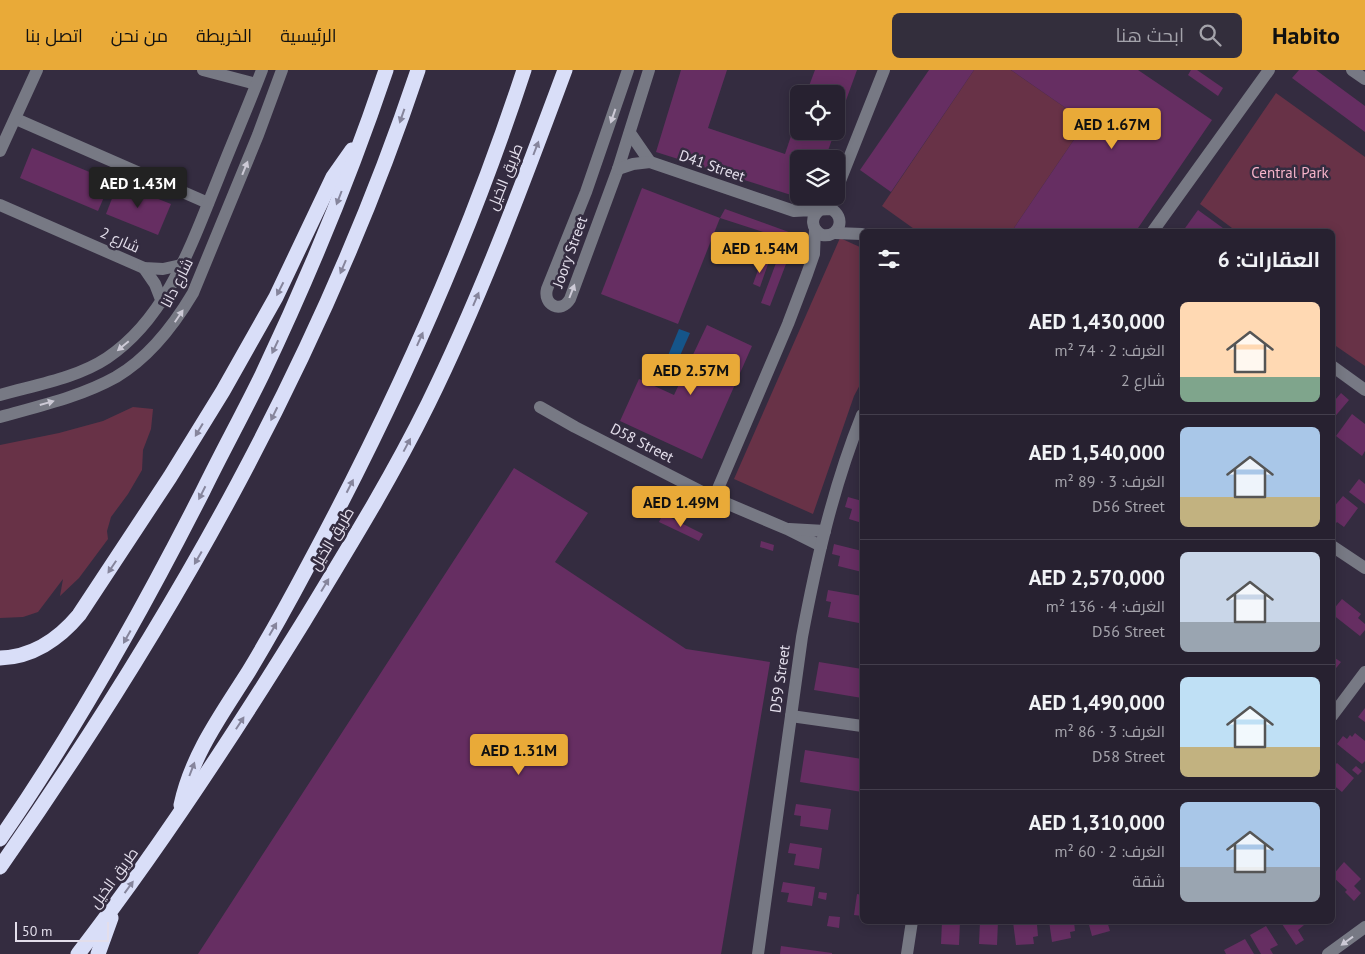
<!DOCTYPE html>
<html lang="ar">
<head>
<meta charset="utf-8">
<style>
  body { margin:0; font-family:"PT Sans",Cairo,sans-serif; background:#332e3c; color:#f1f3f6; direction:rtl; height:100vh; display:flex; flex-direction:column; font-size:19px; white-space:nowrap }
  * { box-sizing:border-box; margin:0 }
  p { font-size:16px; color:#a4a3ab }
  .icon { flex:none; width:28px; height:28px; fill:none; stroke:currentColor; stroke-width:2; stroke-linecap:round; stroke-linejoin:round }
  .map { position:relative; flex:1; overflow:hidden; direction:ltr }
  .details { position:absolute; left:860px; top:159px; width:475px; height:695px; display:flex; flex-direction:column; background:#272130; border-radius:8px; box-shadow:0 2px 12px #0003,0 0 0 1px #433e4c; direction:rtl }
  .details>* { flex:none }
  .tools { position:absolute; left:790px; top:15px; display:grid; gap:10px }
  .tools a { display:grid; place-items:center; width:55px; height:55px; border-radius:8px; background:#272130; box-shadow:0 2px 12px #0003,0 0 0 1px #433e4c; font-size:25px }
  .scale { position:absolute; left:15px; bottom:12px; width:94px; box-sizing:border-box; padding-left:5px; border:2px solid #e3deeb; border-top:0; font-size:14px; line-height:18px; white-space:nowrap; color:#e3deeb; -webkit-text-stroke:4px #342c40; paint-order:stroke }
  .price { position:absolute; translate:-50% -42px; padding:0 11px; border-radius:5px; background:#e9aa38; color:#111; font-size:16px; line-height:32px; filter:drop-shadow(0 1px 2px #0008) }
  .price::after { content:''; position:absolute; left:50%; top:30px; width:15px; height:11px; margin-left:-8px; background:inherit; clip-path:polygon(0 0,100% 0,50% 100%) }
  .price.on { background:#222; color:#fff }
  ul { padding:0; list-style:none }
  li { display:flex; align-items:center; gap:15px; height:125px; padding:0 15px }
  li+li { border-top:1px solid #433e4c }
  li span { display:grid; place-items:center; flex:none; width:140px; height:100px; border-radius:8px; color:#555 }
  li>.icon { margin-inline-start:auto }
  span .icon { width:60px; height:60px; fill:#fffc; stroke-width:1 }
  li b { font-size:21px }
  h2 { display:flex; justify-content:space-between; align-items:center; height:60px; padding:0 15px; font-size:21px }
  header { display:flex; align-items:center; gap:30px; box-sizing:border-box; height:70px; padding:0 25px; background:#e9aa38; color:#111 }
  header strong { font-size:24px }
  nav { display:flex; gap:28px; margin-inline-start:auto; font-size:18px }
  .search { width:350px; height:45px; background:#332e3c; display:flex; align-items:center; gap:12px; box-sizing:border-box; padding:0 18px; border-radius:8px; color:#a4a3ab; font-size:19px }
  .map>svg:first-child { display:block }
  .green { fill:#683247 }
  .water { fill:#15558a }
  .building { fill:#662e62 }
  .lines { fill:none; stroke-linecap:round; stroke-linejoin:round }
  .minor { stroke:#777984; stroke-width:12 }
  .highway { stroke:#d9def8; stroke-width:15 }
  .oneway { fill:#86859c }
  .oneway2 { fill:#cdcad6 }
  .labels { text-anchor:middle; stroke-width:5; stroke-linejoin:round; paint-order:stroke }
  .street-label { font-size:15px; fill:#e3deeb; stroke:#342c40 }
  .park-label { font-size:15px; fill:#f6b4ca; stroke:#342c40 }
</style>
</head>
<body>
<header>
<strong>Habito</strong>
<div class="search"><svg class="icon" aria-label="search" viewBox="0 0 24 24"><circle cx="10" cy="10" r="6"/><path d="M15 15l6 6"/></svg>ابحث هنا</div>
<nav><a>الرئيسية</a><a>الخريطة</a><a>من نحن</a><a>اتصل بنا</a></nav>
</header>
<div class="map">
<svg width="1365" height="884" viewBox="0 0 1365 884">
  <rect width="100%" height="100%" fill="#342c40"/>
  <g class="green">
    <polygon points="974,0 1011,0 1086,52 1012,161 917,161 882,136"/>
    <polygon points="1276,23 1365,87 1365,296 1333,274 1332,161 1236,161 1200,134"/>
    <polygon points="840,168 862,178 862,311 854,326 813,444 734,409"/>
    <polygon points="133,337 153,339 151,359 143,380 142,400 128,424 111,447 107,461 108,469 79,508 60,526 63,509 38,542 23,547 0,548 0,375 59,363 103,351"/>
  </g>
  <polygon class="water" points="679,259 690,263 675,297 665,293"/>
  <g class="building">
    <polygon points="681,0 727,0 708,58 785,84 798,45 799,61 835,61 825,89 799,89 799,126 812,126 810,131 656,82"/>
    <polygon points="815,0 857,0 836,58 836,24 806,24"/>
    <polygon points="929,0 974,0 891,122 860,100"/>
    <polygon points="1011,0 1138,0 1212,50 1136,161 1012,161 1086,52"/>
    <polygon points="1191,0 1197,0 1223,18 1218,26 1188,5"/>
    <polygon points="1299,0 1316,0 1365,36 1365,62 1292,8"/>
    <polygon points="32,78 111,111 98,141 20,108"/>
    <polygon points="118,113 171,134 158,165 106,144"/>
    <polygon points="642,118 720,148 678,254 601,224"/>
    <polygon points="725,139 797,165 770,236 761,233 785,169 720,148"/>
    <polygon points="1198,140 1227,161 1183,161"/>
    <polygon points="770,166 777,168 769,192 762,189"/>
    <polygon points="761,192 768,194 760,217 753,214"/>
    <polygon points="707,255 752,276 702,389 620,351 639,309 674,325"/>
    <polygon points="1341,323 1349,330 1332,350 1332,328 1335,330"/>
    <polygon points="1352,344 1365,354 1365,381 1362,386 1336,366"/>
    <polygon points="514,398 588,443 555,492 686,579 770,592 721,884 198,884"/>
    <polygon points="1359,409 1365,414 1365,434 1349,422"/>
    <polygon points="1343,426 1358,438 1344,457 1337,452 1332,458 1332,439"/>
    <polygon points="848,427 862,431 862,453 849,449 852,439 845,437"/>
    <polygon points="663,444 703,464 699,471 659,452"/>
    <polygon points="761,471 774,475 773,481 760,477"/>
    <polygon points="834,474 862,481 862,502 838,496 840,486 832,484"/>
    <polygon points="828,520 862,526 859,553 828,547 831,532 826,531"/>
    <polygon points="1342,529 1361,544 1358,548 1365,554 1365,560 1360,566 1332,544 1332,541"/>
    <polygon points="1332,586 1341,592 1332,603"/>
    <polygon points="819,592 862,599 862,628 814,620"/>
    <polygon points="1365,638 1365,652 1358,647"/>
    <polygon points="1355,663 1365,671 1365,691 1362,694 1337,674 1343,666 1347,669 1350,665 1352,667"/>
    <polygon points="805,680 862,689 862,722 800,712"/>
    <polygon points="1337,693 1354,708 1342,722 1332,714 1332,695 1334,696"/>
    <polygon points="1356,696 1362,701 1358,705 1352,700"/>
    <polygon points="796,734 831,739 828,760 800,756 801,746 794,745"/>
    <polygon points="790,773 822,778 819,799 794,795 796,784 788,783"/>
    <polygon points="1344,792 1361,809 1354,816 1361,823 1354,831 1345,822 1347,820 1332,806"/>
    <polygon points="783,812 815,817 812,836 787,832 789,823 781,822"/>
    <polygon points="819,822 827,823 826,830 818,828"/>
    <polygon points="857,824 862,825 862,846 854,845"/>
    <polygon points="829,846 840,847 839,858 827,856"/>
    <polygon points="942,851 960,851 959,875 941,874"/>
    <polygon points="980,851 998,851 997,875 979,874"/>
    <polygon points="1031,851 1032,855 1037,855 1038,866 1033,867 1034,874 1016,875 1013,852"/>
    <polygon points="1049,851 1074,852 1075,861 1070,862 1071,868 1052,872"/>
    <polygon points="1088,851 1107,851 1110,861 1092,866"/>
    <polygon points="1280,851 1301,851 1304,855 1298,860 1304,870 1296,875"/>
    <polygon points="1266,856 1278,875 1270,879 1273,884 1261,884 1250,865"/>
    <polygon points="1245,869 1254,884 1226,884 1224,880"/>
    <polygon points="781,876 832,883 832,884 780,884"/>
  </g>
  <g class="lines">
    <g class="minor">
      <polyline points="203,0 256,14"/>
      <path d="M 628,0 L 586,122 L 547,219 C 543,235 561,244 570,229 L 618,99 L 649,0"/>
      <polyline points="1352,0 1365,9"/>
      <polyline points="16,49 208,133"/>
      <polyline points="630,63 650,92"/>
      <polyline points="0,81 37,0"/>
      <path d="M 618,99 L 633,94 L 650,92 L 794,141 L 831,139 C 846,147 840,168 822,165 C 811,159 810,147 820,140"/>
      <polyline points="836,121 884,0"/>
      <polyline points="0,135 144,198 163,199 181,195"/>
      <polyline points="1153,161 1269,0"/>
      <polyline points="835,163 862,164"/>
      <polyline points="144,198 155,214 162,232"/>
      <polyline points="1332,296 1365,320"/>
      <path d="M 0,325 C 35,315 77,308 107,288 C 167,248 192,173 218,109 C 232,73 248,37 262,0"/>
      <polyline points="540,337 575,357 714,428 787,459 821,476"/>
      <path d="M 0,347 C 39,336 80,327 116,307 C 150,287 174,255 193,223 L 258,65 L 282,0"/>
      <polyline points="714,428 788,254 807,204 814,184 815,159"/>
      <polyline points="789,459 825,461"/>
      <polyline points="1332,476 1365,498"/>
      <polyline points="791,646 862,656"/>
      <polyline points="1332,646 1365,602"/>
      <path d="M 758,884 L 802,567 C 816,492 833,417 862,345"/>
      <polyline points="907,884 912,851"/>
      <polyline points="1328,884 1365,857"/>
    </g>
    <g class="highway">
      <path d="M 0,588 C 32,587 59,569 79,545 L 170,407 L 223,321 L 276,227 L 333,107 L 352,80"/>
      <path d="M 181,735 C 192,684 222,644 249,601 C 270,566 290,530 309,494 C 394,336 468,171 524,0"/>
      <path d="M 0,769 C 77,658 142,541 203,421 C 222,382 243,344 262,305 C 309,206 351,104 386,0"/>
      <path d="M 0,797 C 173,550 322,287 418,0"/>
      <path d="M 78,884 C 160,778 233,666 304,551 C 347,480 391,409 428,334 C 481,226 523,113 565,0"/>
      <polyline points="98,884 111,848"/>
    </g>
  </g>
  <defs><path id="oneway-solid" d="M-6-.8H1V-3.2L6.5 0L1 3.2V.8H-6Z" transform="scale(1.25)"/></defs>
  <g class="oneway">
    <use href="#oneway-solid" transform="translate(402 46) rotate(109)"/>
    <use href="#oneway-solid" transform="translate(536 78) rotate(-69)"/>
    <use href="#oneway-solid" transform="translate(339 128) rotate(111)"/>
    <use href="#oneway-solid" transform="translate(343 197) rotate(113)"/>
    <use href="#oneway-solid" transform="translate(280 219) rotate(117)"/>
    <use href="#oneway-solid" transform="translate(476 229) rotate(-67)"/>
    <use href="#oneway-solid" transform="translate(420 269) rotate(-66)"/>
    <use href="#oneway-solid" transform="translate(275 277) rotate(115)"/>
    <use href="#oneway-solid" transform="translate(274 344) rotate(116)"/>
    <use href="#oneway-solid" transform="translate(199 360) rotate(121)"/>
    <use href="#oneway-solid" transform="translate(407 375) rotate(-62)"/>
    <use href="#oneway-solid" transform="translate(350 416) rotate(-63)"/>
    <use href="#oneway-solid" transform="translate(202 423) rotate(117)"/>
    <use href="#oneway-solid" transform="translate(198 488) rotate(120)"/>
    <use href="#oneway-solid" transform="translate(112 497) rotate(124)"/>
    <use href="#oneway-solid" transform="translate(325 515) rotate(-59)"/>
    <use href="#oneway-solid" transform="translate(273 559) rotate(-60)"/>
    <use href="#oneway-solid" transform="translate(127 567) rotate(119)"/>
    <use href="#oneway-solid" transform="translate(240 653) rotate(-57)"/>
    <use href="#oneway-solid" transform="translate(192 699) rotate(-69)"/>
    <use href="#oneway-solid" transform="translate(129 817) rotate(-54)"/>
  </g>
  <g class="oneway2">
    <use href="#oneway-solid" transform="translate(613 46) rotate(109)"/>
    <use href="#oneway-solid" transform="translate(245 98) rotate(-68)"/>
    <use href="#oneway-solid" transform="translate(572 221) rotate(-69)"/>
    <use href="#oneway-solid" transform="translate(179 246) rotate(-56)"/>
    <use href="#oneway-solid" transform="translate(123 276) rotate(140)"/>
    <use href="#oneway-solid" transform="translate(47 333) rotate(-16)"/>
    <use href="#oneway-solid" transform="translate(1347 871) rotate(144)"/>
  </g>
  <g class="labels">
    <g class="street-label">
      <text transform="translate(712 96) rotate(19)" y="5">D41 Street</text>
      <text transform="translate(505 107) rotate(-68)" y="5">طريق الخيل</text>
      <text transform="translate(120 170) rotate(24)" y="5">شارع 2</text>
      <text transform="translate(570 182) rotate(-70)" y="5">Joory Street</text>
      <text transform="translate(177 213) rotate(-63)" y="5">شارع دانا</text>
      <text transform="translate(642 373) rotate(27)" y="5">D58 Street</text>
      <text transform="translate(332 469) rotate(-59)" y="5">طريق الخيل</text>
      <text transform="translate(780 609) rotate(-82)" y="5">D59 Street</text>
      <text transform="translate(114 808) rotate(-54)" y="5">طريق الخيل</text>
    </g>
    <g class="park-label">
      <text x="1290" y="108">Central Park</text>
    </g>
  </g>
</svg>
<div class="tools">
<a><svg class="icon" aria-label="locate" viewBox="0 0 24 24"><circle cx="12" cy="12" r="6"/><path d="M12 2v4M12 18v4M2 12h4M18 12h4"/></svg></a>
<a><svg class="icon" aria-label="layers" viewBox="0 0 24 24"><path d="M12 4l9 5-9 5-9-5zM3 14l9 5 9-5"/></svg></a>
</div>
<div class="scale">50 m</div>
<b class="price" style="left:1112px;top:80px">AED 1.67M</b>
<b class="price on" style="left:138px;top:139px">AED 1.43M</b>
<b class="price" style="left:760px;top:204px">AED 1.54M</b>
<b class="price" style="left:691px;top:326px">AED 2.57M</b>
<b class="price" style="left:681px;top:458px">AED 1.49M</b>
<b class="price" style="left:519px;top:706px">AED 1.31M</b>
<section class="details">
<h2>العقارات: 6<svg class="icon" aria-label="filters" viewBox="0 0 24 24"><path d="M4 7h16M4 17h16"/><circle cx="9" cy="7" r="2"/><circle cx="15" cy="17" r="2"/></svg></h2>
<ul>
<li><span style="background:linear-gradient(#ffd9b3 75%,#7fa58c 0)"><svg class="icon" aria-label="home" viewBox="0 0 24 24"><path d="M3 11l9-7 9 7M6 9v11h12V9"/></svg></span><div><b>AED 1,430,000</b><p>الغرف: 2 · 74 m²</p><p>شارع 2</p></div></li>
<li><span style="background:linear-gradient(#a9c7e8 70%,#c2b280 0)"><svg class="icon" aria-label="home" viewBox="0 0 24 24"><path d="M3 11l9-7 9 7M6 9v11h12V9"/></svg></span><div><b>AED 1,540,000</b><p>الغرف: 3 · 89 m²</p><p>D56 Street</p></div></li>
<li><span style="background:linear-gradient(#c9d6e8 70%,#9aa5b1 0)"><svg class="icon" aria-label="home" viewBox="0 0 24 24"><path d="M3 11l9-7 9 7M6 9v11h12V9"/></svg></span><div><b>AED 2,570,000</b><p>الغرف: 4 · 136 m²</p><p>D56 Street</p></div></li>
<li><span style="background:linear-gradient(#bfe0f5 70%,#c2b280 0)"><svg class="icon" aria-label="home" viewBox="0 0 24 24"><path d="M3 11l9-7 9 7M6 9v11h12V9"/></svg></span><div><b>AED 1,490,000</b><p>الغرف: 3 · 86 m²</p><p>D58 Street</p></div></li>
<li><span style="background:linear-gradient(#a9c7e8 65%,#9aa5b1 0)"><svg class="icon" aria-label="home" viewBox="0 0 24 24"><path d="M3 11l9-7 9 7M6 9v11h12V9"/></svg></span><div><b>AED 1,310,000</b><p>الغرف: 2 · 60 m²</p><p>شقة</p></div></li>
</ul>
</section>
</div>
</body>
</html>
